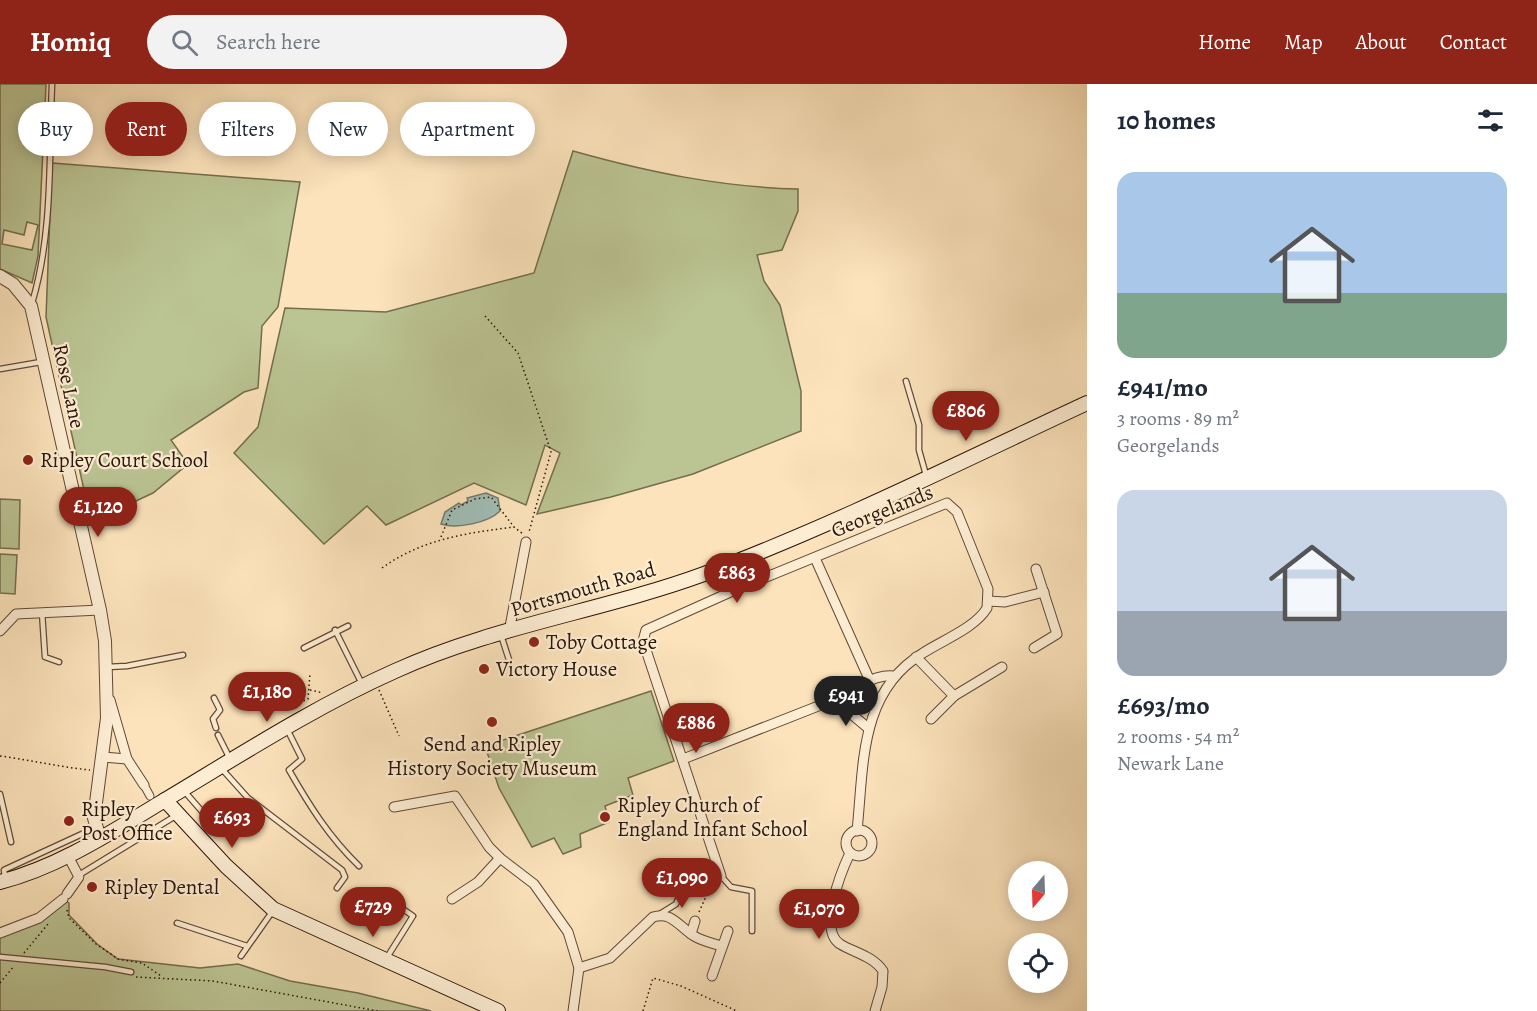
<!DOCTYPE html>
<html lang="en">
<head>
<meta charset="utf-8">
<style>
  body { margin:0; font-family:Alegreya,serif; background:#f2f2f3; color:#1f2937; height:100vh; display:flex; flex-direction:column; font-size:22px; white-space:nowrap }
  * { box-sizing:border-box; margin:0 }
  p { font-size:20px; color:#747a83 }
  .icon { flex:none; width:33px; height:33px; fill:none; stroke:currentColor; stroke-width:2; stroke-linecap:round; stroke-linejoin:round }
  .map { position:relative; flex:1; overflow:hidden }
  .sheet { display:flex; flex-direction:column; background:#fff; width:450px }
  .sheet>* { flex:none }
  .hud { position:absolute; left:18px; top:18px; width:570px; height:54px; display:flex; gap:12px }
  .needle { width:39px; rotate:199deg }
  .buttons { position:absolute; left:1008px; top:777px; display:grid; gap:12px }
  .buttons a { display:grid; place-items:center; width:60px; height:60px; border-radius:50%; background:#fff; box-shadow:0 3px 15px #0003; font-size:30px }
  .price { position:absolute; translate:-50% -51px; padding:0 14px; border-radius:21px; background:#8f2418; color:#fff; font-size:20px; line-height:39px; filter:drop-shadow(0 2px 3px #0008) }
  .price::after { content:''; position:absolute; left:50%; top:36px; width:18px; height:14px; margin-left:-9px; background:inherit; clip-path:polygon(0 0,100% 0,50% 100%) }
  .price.current { background:#222; color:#fff }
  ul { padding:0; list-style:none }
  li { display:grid; align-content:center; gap:12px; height:318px; padding:0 30px }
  li span { display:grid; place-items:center; height:186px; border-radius:18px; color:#555 }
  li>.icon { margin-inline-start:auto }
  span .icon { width:108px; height:108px; fill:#fffc; stroke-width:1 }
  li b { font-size:26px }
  h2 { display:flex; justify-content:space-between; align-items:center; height:72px; padding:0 30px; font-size:26px }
  .chip { padding:0 21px; border-radius:27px; background:#fff; box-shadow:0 3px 15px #0003; font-size:21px; line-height:54px }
  .chip.current { background:#8f2418; color:#fff }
  header { display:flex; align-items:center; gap:36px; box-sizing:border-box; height:84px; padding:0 30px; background:#8f2418; color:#fff }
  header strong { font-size:28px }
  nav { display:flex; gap:33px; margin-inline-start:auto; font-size:21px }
  .search { width:420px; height:54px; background:#f2f2f3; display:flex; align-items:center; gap:15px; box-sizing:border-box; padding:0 21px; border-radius:33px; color:#747a83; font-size:22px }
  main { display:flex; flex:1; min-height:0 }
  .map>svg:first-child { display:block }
  .green { fill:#bbc493; stroke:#746d4e; stroke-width:1.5; fill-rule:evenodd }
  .water { fill:#a0bdb6; stroke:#727a70; stroke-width:1.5 }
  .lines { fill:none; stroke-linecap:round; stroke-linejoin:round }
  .service-casing { stroke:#604935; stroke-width:7 }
  .pedestrian-casing { stroke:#604935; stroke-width:9 }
  .minor-casing { stroke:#604935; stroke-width:11 }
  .tertiary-casing { stroke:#604935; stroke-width:14 }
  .secondary-casing { stroke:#2c1608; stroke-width:16 }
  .path { stroke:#2c1608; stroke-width:1.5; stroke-dasharray:1.5 3; stroke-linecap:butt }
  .service { stroke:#fdedd3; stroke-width:4.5 }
  .pedestrian { stroke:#fdedd3; stroke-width:7 }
  .minor { stroke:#fdedd3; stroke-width:9 }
  .tertiary { stroke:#fdedd3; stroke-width:12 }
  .secondary { stroke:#fdedd3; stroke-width:14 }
  .poi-dot { fill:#8f2418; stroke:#fdedd3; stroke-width:2 }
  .labels { text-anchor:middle; stroke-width:4.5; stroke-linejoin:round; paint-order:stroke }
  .street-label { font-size:21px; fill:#2c1608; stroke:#fdedd3 }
  .poi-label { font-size:21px; fill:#2c1608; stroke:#fdedd3; text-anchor:start }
</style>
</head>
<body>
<header>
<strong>Homiq</strong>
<div class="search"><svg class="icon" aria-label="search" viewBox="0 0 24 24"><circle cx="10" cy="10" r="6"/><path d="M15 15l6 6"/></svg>Search here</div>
<nav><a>Home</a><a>Map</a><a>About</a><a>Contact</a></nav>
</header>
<main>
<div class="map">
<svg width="1087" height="927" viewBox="0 0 1087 927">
  <rect width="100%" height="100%" fill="#fce3bb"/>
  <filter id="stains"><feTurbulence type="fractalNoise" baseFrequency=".00333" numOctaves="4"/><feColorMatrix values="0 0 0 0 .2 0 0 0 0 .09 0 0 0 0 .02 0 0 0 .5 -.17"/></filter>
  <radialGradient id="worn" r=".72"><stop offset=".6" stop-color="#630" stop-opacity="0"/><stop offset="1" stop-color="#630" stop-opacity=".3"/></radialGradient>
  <g class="green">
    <path d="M 0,0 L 46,0 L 38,172 L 32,199 L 0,185 ZM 27,138 L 38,141 L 32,166 L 2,160 L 4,146 L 24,151 Z"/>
    <path d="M 573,67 C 648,88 720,103 798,105 L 798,127 L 782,166 L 757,171 L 764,197 L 780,221 L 788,254 L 801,307 L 801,347 L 693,390 L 611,413 L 537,430 L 560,369 L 545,361 L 526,421 L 474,399 L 386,441 L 367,422 L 324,460 L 234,369 L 258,343 L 285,224 L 386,228 L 534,189 Z"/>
    <polygon points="52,79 300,98 278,223 262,242 258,304 244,308 171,356 188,380 153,409 91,438 46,233"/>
    <polygon points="0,415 20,416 19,465 0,464"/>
    <polygon points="0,470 17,471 15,510 0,509"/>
    <polygon points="651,607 674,677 628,694 633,711 605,722 609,738 580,750 581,763 563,770 554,754 532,763 499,704 485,662"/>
    <polygon points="65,816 69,819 69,831 97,860 118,875 200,884 238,880 290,897 358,909 431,927 0,927 0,852"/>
  </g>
  <path class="water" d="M 486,409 L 498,414 L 500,427 C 488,439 457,445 441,440 L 445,428 L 459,419 L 461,421 L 468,417 L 467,414 Z"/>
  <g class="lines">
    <g class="service-casing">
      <g id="service">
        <path d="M 32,219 C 53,150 49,72 52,0"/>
        <polyline points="0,285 41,278"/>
        <polyline points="906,297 919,341 919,366 926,391"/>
        <polyline points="42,528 45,573 59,578"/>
        <polyline points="335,546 362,600"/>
        <polyline points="501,551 510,579"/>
        <polyline points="304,564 348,542"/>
        <polyline points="107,583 127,582 183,571"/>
        <polyline points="214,614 220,626 213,635 216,644"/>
        <path d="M 287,645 L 302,675 L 289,686 C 309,721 329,753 359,782"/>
        <polyline points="218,651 230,675"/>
        <polyline points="221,684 248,714 342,786 345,793 337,804"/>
        <polyline points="185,708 213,740 221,741 235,736 253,745"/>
        <polyline points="0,710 11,758"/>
        <polyline points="79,791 177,731"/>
        <polyline points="721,792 731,803 752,807 752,847"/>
        <polyline points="5,794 4,786 95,744"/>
        <polyline points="660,830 676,820 686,796"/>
        <polyline points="177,839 247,862"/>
        <polyline points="241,872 272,828"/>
        <polyline points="0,873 105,883 131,888"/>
        <polyline points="386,875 413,832 390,816"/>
      </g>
    </g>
    <g class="pedestrian-casing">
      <polyline id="pedestrian" points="144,701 150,712"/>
    </g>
    <g class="minor-casing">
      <g id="minor">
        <polyline points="815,474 870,597"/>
        <polyline points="988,517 1005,518 1044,508"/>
        <polyline points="0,547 16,530 100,526"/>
        <polyline points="509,548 526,458"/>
        <polyline points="1034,564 1057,550 1036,485"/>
        <polyline points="916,573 954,612"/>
        <polyline points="110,616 127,675 144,701"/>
        <path d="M 836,621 C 842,607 877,590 893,592"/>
        <polyline points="931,635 954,612 1002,583"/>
        <polyline points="103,673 127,675"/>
        <polyline points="683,675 826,619 849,628 868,644"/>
        <polyline points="394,723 455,712 489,763 500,774 534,800 568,848 579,884 573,927"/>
        <circle cx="859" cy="759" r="13"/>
        <path d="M 850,769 C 841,788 818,846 840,860 C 855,869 873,872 883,887 L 882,903 L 875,927"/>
        <path d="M 721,792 L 643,557 L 646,546 L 735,506 L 947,419 L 957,428 L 988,505 L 987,524 C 975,544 943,556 923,569 C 859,608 864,680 857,747"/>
        <polyline points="67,810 79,793 68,772"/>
        <polyline points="452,815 478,798 500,774"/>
        <polyline points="0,849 39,834 63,815"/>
        <polyline points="691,850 695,837"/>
        <path d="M 579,884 L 610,874 L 653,833 C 672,827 679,843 694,852 C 702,857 712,859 721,862"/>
        <polyline points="712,892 728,847"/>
      </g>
    </g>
    <g class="tertiary-casing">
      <polyline id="tertiary" points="0,192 13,200 31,222 100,526 105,557 107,634 94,734 100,755"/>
    </g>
    <g class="secondary-casing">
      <g id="secondary">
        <polyline points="165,716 226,782 273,825 498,927"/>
        <path d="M 0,798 C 58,783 110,749 160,719 C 237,673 314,623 395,587 C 493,542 603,527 704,490 C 835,441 960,378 1087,319"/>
      </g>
    </g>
    <g class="path">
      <polyline points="485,232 518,269 551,368 529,448"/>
      <polyline points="441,453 452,426 475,415 491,413 514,443 523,450"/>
      <path d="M 382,484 C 422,455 467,449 514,443"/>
      <polyline points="310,606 323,609"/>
      <polyline points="379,606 399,652"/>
      <polyline points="293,624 295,620 308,615 310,589"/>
      <path d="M 0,672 C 31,676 59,683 90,686"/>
      <polyline points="67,826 69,834 96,860 118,875 142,879 161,892"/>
      <polyline points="699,828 713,797"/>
      <polyline points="24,869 48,840"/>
      <polyline points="136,893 213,897 378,927"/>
      <polyline points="0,899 14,882"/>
      <polyline points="643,927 653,894 681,902 737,927"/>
    </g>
    <use href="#service" class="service"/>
    <use href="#pedestrian" class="pedestrian"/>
    <use href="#minor" class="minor"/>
    <use href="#tertiary" class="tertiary"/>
    <use href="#secondary" class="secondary"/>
  </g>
  <g class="poi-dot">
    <circle cx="28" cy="376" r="6"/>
    <circle cx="534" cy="558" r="6"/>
    <circle cx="484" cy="585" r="6"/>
    <circle cx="492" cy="638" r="6"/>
    <circle cx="605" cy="733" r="6"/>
    <circle cx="69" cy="737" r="6"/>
    <circle cx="92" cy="803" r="6"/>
  </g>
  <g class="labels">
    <g class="street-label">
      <text transform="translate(69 302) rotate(78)" y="7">Rose Lane</text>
      <text transform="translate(882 427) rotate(-22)" y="7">Georgelands</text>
      <text transform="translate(583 505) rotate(-16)" y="7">Portsmouth Road</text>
    </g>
    <g class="poi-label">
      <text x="40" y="383">Ripley Court School</text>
      <text x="546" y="565">Toby Cottage</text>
      <text x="496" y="592">Victory House</text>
      <text x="492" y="667" text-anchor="middle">Send and Ripley<tspan x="492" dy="24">History Society Museum</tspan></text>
      <text x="617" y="728">Ripley Church of<tspan x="617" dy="24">England Infant School</tspan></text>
      <text x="81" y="732">Ripley<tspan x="81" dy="24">Post Office</tspan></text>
      <text x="104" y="810">Ripley Dental</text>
    </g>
  </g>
  <rect width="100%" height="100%" filter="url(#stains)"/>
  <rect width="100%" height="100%" fill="url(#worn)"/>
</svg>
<div class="buttons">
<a><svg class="needle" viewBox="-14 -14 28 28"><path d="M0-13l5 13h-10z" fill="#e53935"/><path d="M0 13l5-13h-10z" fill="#747a83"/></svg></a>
<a><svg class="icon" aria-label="locate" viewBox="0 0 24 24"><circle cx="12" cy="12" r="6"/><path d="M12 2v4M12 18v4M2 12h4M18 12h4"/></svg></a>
</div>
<b class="price" style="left:966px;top:358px">£806</b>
<b class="price" style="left:98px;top:454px">£1,120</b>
<b class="price" style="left:737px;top:520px">£863</b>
<b class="price" style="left:267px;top:639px">£1,180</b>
<b class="price current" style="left:846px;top:643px">£941</b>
<b class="price" style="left:696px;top:670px">£886</b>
<b class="price" style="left:232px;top:765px">£693</b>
<b class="price" style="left:682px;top:825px">£1,090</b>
<b class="price" style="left:373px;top:854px">£729</b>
<b class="price" style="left:819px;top:856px">£1,070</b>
<div class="hud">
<a class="chip">Buy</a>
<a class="chip current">Rent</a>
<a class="chip">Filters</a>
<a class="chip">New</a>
<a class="chip">Apartment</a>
</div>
</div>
<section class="sheet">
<h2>10 homes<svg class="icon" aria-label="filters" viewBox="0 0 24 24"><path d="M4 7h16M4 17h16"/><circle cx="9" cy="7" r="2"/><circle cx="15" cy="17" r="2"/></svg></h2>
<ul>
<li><span style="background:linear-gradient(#a9c7e8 65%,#7fa58c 0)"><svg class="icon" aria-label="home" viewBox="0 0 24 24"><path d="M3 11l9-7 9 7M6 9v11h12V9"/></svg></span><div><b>£941/mo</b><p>3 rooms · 89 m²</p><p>Georgelands</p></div></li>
<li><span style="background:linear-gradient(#c9d6e8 65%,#9aa5b1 0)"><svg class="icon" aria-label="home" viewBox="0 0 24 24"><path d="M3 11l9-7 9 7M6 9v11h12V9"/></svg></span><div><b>£693/mo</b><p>2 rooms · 54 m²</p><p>Newark Lane</p></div></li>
</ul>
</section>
</main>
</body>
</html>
